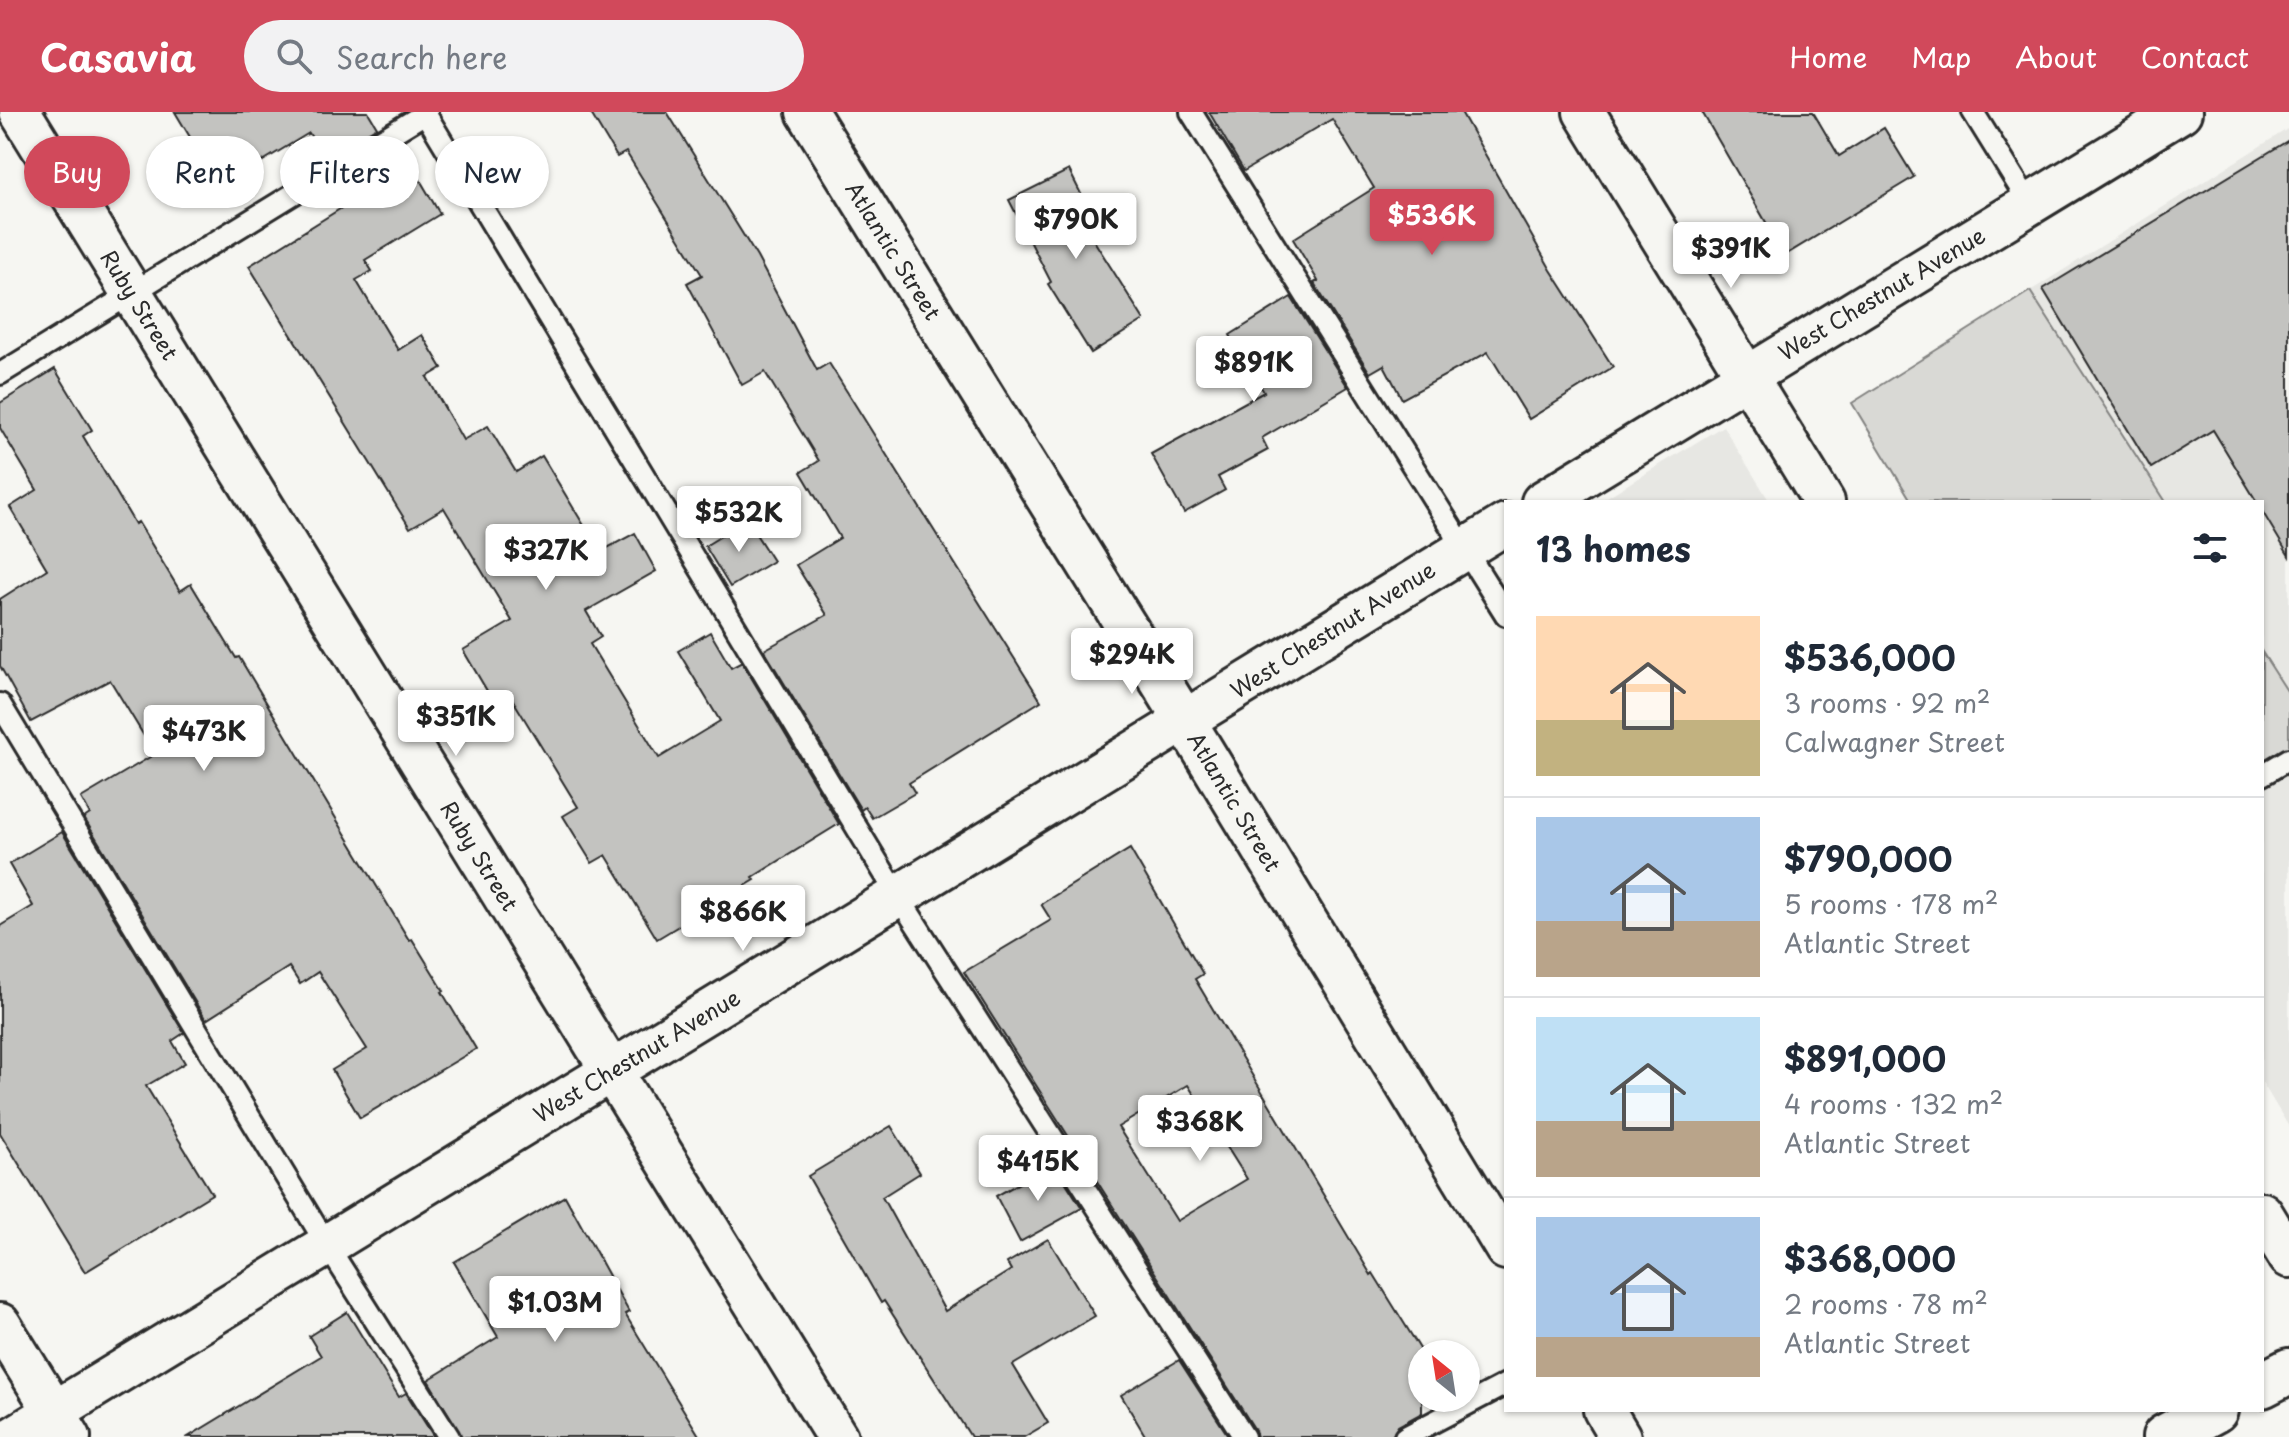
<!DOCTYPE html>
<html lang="en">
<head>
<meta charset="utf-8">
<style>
  body { margin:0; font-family:"Playpen Sans",sans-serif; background:#f2f2f3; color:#1f2937; height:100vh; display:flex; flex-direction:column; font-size:30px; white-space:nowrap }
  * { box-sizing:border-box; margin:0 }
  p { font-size:26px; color:#747a83 }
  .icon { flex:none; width:44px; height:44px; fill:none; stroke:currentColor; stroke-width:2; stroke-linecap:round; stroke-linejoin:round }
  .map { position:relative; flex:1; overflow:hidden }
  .sheet { position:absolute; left:1504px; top:388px; width:760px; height:912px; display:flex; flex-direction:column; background:#fff; border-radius:0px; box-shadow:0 2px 6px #0004 }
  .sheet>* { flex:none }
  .guide { position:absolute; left:24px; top:24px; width:760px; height:72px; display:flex; gap:16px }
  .needle { width:52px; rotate:330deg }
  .controls { position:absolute; left:1408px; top:1228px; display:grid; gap:16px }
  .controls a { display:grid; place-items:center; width:72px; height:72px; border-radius:50%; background:#fff; box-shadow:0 2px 6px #0004; font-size:40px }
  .price { position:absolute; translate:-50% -68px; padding:0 18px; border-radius:8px; background:#fff; color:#222; font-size:26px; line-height:52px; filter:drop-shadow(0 2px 4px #0008) }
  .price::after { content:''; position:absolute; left:50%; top:48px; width:24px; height:18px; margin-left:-12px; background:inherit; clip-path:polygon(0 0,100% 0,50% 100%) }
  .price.selected { background:#d1495b; color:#fff }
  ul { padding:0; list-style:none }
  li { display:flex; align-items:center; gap:24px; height:200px; padding:0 32px }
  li+li { border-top:2px solid #e0e1e3 }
  li span { display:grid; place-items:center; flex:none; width:224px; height:160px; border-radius:0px; color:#555 }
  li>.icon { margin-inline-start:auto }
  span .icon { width:96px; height:96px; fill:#fffc; stroke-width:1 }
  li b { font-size:34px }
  h2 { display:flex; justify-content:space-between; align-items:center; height:96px; padding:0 32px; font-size:34px }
  .tag { padding:0 28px; border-radius:36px; background:#fff; box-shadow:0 2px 6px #0004; font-size:28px; line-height:72px }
  .tag.selected { background:#d1495b; color:#fff }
  header { display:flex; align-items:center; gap:48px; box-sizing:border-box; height:112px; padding:0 40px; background:#d1495b; color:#fff }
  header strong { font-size:38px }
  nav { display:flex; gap:44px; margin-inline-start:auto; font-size:28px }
  .search { width:560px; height:72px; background:#f2f2f3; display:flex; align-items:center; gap:20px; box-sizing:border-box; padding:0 28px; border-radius:44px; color:#747a83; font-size:30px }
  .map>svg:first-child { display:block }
  .built { fill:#e7e7e3 }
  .green { fill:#d9d9d5; stroke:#828280; stroke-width:2 }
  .building { fill:#c3c3c0; stroke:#2b2b2b; stroke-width:2; fill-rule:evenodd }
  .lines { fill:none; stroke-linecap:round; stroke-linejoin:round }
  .lane-casing { stroke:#2b2b2b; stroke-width:26 }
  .street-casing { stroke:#2b2b2b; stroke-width:46 }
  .secondary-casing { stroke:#2b2b2b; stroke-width:50 }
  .lane { stroke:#f6f6f2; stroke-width:20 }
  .street { stroke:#f6f6f2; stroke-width:40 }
  .secondary { stroke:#f6f6f2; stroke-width:44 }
  .labels { text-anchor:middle; stroke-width:7; stroke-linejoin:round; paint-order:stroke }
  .street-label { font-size:22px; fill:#2b2b2b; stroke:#f6f6f2 }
</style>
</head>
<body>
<header>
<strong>Casavia</strong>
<div class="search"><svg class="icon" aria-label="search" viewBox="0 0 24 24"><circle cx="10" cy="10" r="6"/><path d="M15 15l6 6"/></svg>Search here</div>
<nav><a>Home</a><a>Map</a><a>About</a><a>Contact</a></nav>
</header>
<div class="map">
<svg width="2289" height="1325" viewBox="0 0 2289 1325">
  <rect width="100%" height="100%" fill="#f6f6f2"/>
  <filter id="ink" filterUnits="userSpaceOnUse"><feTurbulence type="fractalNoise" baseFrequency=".0125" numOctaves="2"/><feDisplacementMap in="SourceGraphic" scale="16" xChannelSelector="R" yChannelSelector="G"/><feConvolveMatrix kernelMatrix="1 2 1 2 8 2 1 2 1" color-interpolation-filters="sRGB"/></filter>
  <g filter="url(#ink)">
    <g class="built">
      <polygon points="2289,16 2289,1015 2262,970 2262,390 1911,390 1852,291"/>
      <polygon points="1723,314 1770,390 1599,390"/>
    </g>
    <g class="green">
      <polygon points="2030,179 2166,390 1912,390 1852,291"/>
      <polygon points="2262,540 2289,582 2289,647 2262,663"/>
    </g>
    <g class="building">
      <polygon points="175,0 368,0 377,15 325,47 309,21 220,75"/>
      <polygon points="590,0 667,0 757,145 817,258 829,251 1041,589 909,671 915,681 872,706 865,695 861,698 764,538 827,503 796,453 840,426 801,360 819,349 765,260 742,273 687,171 702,163 626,40 617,45"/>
      <polygon points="1209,0 1461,0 1551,158 1613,255 1529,307 1488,240 1402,287 1384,253 1370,261 1314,171 1318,169 1293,127 1374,76 1332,7 1244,59"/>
      <polygon points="1702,0 1813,0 1839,44 1884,16 1914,65 1785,143"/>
      <polygon points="2289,28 2289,444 2262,399 2262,390 2257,390 2213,318 2151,356 2043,177"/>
      <polygon points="391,37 403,56 410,51 440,102 365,148 372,159 356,168 398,238 422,223 442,256 427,265 463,328 488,314 516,360 542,344 600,440 635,421 656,459 586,499 601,525 590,532 659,646 720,609 678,539 710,520 731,556 742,550 839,712 753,765 755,768 657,827 606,743 592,751 563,704 578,695 508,580 493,589 463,538 512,509 444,396 410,416 249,154 351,90 339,70"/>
      <polygon points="1069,58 1100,120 1091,124 1144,208 1091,241 1048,172 1051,170 1009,88"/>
      <polygon points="1291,185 1348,275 1262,326 1268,338 1218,365 1225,378 1184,401 1151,342 1264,280 1230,223"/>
      <polygon points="55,257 92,318 83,324 135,412 138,410 180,479 191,472 236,546 239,545 409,828 412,827 444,879 442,880 476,937 360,1006 332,958 367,937 318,860 300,872 289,855 206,908 84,706 90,702 81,686 155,642 110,568 31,610 0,554 0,487 47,457 10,395 37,378 0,316 0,291"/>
      <polygon points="747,408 773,449 730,475 705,434"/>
      <polygon points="62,720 184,921 172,929 185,951 146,974 212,1082 85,1160 0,1021 0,814 33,794 9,752"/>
      <path d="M 1130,737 L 1203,862 L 1195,867 L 1371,1163 L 1373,1161 L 1422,1240 L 1422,1301 L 1398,1314 L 1392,1325 L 1257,1325 L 1255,1318 L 964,860 L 1051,808 L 1041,792 ZM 1188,973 L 1247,1067 L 1177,1109 L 1118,1015 Z"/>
      <polygon points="891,1014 920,1061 882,1085 945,1199 1011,1158 1007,1151 1048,1127 1095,1204 1013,1253 1048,1311 1024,1325 971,1325 884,1189 881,1191 808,1064"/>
      <polygon points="1054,1052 1082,1096 1020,1130 996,1084"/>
      <polygon points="565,1084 629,1200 625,1202 700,1325 462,1325 428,1268 498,1225 454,1150"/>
      <polygon points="347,1200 399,1285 406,1281 434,1325 188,1325 321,1244 309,1224"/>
      <polygon points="1179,1248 1229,1325 1146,1325 1121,1283"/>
    </g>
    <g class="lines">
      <g class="lane-casing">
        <g id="lane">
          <polyline points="1191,0 1506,503"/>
          <polyline points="1973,0 2030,92"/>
          <polyline points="425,1 898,784 1244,1325"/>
          <polyline points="0,262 427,0"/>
          <polyline points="0,592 327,1133 449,1325"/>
          <polyline points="2262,663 2289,647"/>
          <polyline points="1405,1325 1506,1272"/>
        </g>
      </g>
      <g class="street-casing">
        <g id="street">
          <polyline points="20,0 837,1325"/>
          <polyline points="807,0 1185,609 1506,1137"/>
          <polyline points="1584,0 1824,390"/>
          <polyline points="1542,390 2181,0"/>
          <polyline points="2262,1101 2289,1145"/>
          <polyline points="0,1212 70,1325"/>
          <polyline points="1604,1298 1620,1325"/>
          <polyline points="13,1325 1506,412"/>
        </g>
      </g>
      <g class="secondary-casing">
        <g id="secondary">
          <polyline points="2262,1273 2289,1259"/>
          <polyline points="2165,1325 2215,1298"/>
        </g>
      </g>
      <use href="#lane" class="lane"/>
      <use href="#street" class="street"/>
      <use href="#secondary" class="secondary"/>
    </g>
  </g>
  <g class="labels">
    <g class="street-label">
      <text transform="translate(893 139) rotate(58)" y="8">Atlantic Street</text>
      <text transform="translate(1882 182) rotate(-31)" y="8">West Chestnut Avenue</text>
      <text transform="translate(139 193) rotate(58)" y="8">Ruby Street</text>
      <text transform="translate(1333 518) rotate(-32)" y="8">West Chestnut Avenue</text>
      <text transform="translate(1234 690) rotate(59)" y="8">Atlantic Street</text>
      <text transform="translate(479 744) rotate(58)" y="8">Ruby Street</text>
      <text transform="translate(637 944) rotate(-31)" y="8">West Chestnut Avenue</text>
    </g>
  </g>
</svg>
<div class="controls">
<a><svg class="needle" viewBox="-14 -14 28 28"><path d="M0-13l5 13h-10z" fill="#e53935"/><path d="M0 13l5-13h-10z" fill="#747a83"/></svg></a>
</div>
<b class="price selected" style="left:1432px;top:145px">$536K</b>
<b class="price" style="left:1076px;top:149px">$790K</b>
<b class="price" style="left:1731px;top:178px">$391K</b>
<b class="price" style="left:1254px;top:292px">$891K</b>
<b class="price" style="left:739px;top:442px">$532K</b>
<b class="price" style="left:546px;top:480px">$327K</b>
<b class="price" style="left:1132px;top:584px">$294K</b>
<b class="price" style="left:456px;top:646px">$351K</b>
<b class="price" style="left:204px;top:661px">$473K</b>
<b class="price" style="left:743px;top:841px">$866K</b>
<b class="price" style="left:1200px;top:1051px">$368K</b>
<b class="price" style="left:1038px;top:1091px">$415K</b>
<b class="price" style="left:555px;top:1232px">$1.03M</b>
<div class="guide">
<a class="tag selected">Buy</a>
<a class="tag">Rent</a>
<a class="tag">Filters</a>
<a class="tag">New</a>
</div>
<section class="sheet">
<h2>13 homes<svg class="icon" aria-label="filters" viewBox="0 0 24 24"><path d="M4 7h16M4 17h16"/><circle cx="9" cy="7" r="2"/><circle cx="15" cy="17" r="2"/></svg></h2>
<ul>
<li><span style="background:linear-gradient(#ffd9b3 65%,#c2b280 0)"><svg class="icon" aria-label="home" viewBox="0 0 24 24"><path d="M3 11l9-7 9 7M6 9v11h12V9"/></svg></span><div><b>$536,000</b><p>3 rooms · 92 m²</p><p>Calwagner Street</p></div></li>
<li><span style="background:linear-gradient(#a9c7e8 65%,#b9a48a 0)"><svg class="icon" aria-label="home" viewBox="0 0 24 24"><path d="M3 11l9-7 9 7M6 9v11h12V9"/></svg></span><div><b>$790,000</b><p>5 rooms · 178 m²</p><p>Atlantic Street</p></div></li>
<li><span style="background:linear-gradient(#bfe0f5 65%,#b9a48a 0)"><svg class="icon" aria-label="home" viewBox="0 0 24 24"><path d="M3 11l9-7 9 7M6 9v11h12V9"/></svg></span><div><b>$891,000</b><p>4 rooms · 132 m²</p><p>Atlantic Street</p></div></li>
<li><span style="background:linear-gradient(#a9c7e8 75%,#b9a48a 0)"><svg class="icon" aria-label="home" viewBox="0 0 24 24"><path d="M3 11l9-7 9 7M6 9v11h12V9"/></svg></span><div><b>$368,000</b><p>2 rooms · 78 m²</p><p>Atlantic Street</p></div></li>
</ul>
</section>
</div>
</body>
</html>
